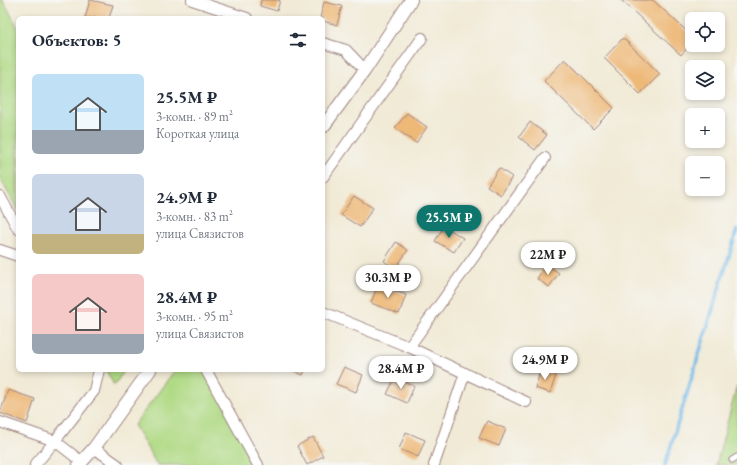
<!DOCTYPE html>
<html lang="ru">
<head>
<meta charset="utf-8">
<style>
  body { margin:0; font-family:"EB Garamond",serif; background:#f2f2f3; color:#1f2937; height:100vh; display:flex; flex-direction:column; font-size:15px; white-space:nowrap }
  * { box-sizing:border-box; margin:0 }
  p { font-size:13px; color:#747a83 }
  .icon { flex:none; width:22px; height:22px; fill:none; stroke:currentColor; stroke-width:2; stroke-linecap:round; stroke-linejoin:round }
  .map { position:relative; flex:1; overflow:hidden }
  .side { position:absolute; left:16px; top:16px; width:309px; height:356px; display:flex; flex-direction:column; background:#fff; border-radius:6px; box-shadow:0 2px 6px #0003 }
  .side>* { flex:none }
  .buttons { position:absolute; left:685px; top:12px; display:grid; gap:8px }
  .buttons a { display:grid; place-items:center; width:40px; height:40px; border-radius:6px; background:#fff; box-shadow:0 2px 6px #0003; font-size:20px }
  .price { position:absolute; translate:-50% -34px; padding:0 9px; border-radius:14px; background:#fff; color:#222; font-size:13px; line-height:26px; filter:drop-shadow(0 1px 2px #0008) }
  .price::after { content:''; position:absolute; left:50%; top:24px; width:12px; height:9px; margin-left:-6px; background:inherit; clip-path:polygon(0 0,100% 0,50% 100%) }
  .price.active { background:#0f766e; color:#fff }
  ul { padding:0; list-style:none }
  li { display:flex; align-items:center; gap:12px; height:100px; padding:0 16px }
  li span { display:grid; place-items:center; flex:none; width:112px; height:80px; border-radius:6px; color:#555 }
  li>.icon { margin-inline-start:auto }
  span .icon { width:48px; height:48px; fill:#fffc; stroke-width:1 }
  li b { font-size:17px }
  h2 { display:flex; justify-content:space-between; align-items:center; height:48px; padding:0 16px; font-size:17px }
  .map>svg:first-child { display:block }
  .green { fill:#b0da85; stroke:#7d7c58 }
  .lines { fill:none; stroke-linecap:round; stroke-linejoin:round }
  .stream { stroke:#6fb9e8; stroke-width:3.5 }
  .building { fill:#eeb877 }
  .service-casing { stroke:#9e8480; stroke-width:7 }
  .minor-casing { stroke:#9e8480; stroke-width:12 }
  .tertiary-casing { stroke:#9e8480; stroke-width:14 }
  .service { stroke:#fff; stroke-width:5 }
  .minor { stroke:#fff; stroke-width:10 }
  .tertiary { stroke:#fff; stroke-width:12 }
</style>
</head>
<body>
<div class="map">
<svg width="737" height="465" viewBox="0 0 737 465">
  <rect width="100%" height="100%" fill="#f6f6f2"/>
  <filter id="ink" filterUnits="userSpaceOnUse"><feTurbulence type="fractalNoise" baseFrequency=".025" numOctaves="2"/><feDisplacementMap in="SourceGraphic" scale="8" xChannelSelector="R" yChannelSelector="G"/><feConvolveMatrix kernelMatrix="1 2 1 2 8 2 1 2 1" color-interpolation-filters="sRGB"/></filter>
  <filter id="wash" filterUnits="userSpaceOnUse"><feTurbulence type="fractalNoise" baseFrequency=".012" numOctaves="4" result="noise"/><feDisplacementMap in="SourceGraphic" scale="16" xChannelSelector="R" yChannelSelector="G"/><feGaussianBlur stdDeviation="0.9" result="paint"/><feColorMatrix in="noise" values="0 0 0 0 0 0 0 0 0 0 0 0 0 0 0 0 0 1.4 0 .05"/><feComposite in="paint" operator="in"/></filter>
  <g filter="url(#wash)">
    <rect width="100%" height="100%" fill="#f1ead6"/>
    <g class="green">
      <polygon points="0,0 3,0 18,28 18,211 0,178"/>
      <polygon points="106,370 125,370 114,385"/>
      <polygon points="175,370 206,370 259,465 157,465 134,425"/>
      <polygon points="737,386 737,465 716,465"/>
    </g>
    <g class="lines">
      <polyline class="stream" points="665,465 737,230"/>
    </g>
    <g id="blocks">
      <g class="building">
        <polygon points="90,0 113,5 109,18 85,18"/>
        <polygon points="261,0 280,0 277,11 260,6"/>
        <polygon points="621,0 653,0 692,36 692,43 681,55"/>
        <polygon points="324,2 342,6 337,25 323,21 323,18 320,18"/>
        <polygon points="623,38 660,74 640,94 604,58"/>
        <polygon points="565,59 614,108 593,129 544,81"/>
        <polygon points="407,113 427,127 416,143 395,128"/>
        <polygon points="530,122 547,135 535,150 519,137"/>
        <polygon points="499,168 512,177 501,195 487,186"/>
        <polygon points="354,196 373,208 360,227 341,215"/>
        <polygon points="444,226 463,238 454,252 435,241"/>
        <polygon points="396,242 408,250 395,269 384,261"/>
        <polygon points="546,264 559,273 549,287 537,279"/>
        <polygon points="378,284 406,295 399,314 371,303"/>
        <polygon points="344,367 363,375 356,392 336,384"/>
        <polygon points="541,369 556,375 550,393 535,388"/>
        <polygon points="292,370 305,370 303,375"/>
        <polygon points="395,378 414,386 407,403 387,394"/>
        <polygon points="8,390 35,399 27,423 0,413"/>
        <polygon points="487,421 506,429 499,446 479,438"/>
        <polygon points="406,432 425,440 418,457 399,449"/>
        <polygon points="313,437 323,456 307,465 297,446"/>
      </g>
    </g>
  </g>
  <g filter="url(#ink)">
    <use href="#blocks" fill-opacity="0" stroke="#9e8480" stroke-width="1"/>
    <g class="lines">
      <g class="service-casing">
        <polyline id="service" points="732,460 737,457"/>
      </g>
      <g class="minor-casing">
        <g id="minor">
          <polyline points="192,0 247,18"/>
          <polyline points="323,43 346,50 365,70"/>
          <polyline points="323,177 422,38"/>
          <polyline points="0,196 18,229"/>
          <polyline points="0,250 18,256"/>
          <polyline points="323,312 409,347 526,402"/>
          <polyline points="409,347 545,158"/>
          <polyline points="206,370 258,465"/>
          <polyline points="0,422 55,441 35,465"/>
          <polyline points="94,448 118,465"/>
          <polyline points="82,462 55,441 94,391 99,370"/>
          <polyline points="434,465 465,373"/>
        </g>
      </g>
      <g class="tertiary-casing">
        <g id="tertiary">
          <polyline points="323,127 365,70 411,0"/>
          <polyline points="79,465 94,448 150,370"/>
        </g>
      </g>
      <use href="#service" class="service"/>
      <use href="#minor" class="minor"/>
      <use href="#tertiary" class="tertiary"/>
    </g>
  </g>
</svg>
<div class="buttons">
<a><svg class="icon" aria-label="locate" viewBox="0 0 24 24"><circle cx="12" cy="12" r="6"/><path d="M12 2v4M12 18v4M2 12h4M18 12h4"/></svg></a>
<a><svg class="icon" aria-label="layers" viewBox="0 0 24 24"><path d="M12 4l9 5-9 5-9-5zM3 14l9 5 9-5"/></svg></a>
<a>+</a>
<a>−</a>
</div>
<b class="price active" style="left:449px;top:239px">25.5M ₽</b>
<b class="price" style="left:548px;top:276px">22M ₽</b>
<b class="price" style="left:388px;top:299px">30.3M ₽</b>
<b class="price" style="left:545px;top:381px">24.9M ₽</b>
<b class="price" style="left:401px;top:390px">28.4M ₽</b>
<section class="side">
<h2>Объектов: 5<svg class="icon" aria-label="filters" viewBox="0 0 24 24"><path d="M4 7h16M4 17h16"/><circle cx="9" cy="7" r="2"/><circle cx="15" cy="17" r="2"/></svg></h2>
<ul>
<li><span style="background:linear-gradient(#bfe0f5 70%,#9aa5b1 0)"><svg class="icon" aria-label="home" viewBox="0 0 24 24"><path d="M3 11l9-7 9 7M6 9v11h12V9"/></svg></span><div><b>25.5M ₽</b><p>3-комн. · 89 m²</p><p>Короткая улица</p></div></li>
<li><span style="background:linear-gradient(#c9d6e8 75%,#c2b280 0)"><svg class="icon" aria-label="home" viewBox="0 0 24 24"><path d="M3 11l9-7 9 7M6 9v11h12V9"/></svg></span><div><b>24.9M ₽</b><p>3-комн. · 83 m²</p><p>улица Связистов</p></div></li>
<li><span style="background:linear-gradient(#f6c9c9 75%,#9aa5b1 0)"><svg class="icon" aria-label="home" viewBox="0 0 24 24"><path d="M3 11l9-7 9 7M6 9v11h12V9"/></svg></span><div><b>28.4M ₽</b><p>3-комн. · 95 m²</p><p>улица Связистов</p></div></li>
</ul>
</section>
</div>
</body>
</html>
